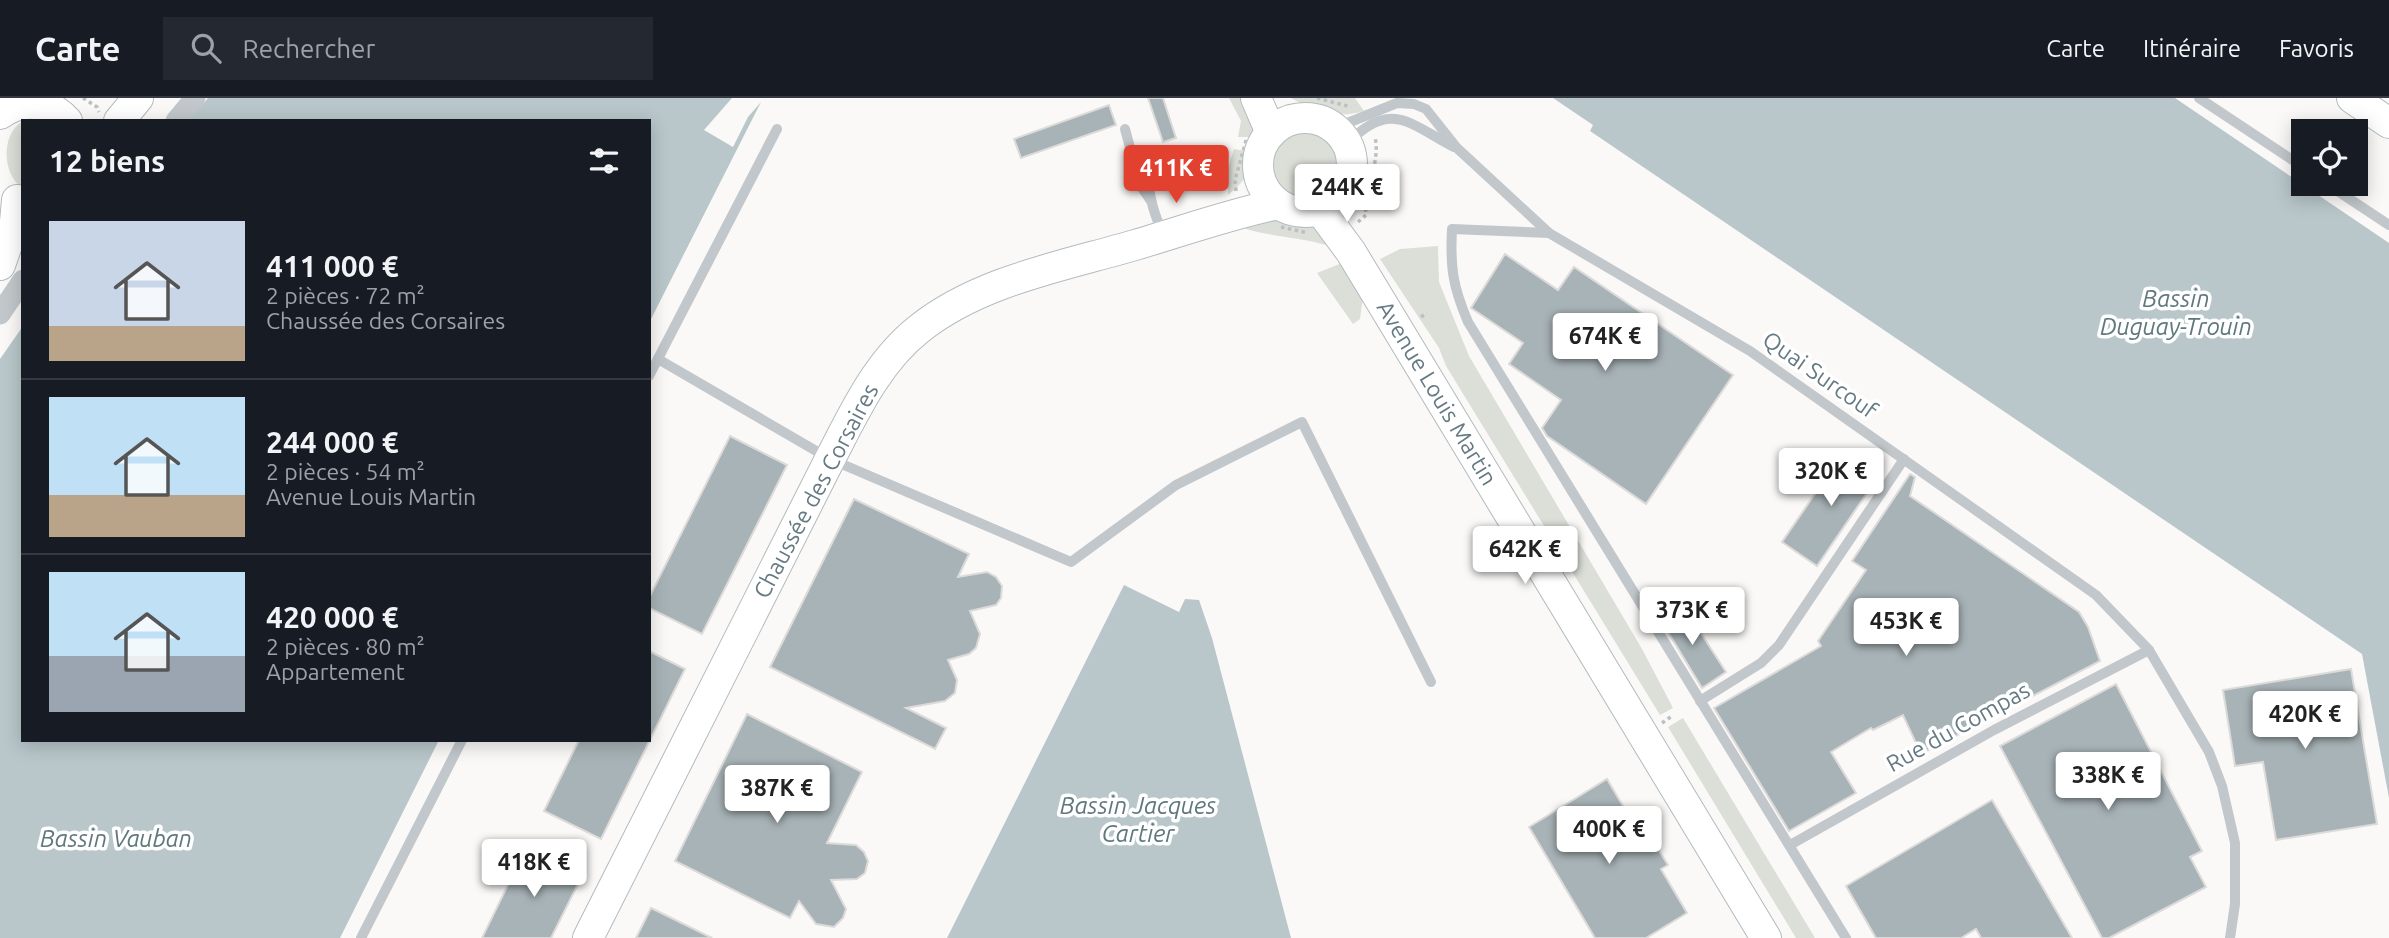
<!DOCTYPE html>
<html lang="fr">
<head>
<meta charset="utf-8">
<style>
  body { margin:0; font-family:Ubuntu,sans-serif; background:#242831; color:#f1f3f6; height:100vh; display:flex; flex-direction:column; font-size:26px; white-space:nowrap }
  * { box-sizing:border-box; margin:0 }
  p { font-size:23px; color:#9ea1a6 }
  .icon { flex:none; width:38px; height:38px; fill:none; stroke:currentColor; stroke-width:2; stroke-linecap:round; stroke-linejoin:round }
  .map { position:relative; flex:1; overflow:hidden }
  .side { position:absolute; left:21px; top:21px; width:630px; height:623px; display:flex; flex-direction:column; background:#171b24; border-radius:0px; box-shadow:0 4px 18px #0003 }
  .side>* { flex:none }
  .controls { position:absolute; left:2291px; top:21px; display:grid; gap:14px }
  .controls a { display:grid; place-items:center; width:77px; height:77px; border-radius:0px; background:#171b24; box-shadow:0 4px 18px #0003; font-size:35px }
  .price { position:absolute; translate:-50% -60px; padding:0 16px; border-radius:7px; background:#fff; color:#222; font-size:23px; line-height:46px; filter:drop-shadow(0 2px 4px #0008) }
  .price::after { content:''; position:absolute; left:50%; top:42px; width:21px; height:16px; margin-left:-10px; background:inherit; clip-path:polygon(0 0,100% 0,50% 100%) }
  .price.current { background:#e24130; color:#fff }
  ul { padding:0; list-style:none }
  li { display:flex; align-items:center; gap:21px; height:175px; padding:0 28px }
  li+li { border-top:2px solid #363941 }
  li span { display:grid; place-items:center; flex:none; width:196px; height:140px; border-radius:0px; color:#555 }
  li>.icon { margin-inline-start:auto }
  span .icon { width:84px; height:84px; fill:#fffc; stroke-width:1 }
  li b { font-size:30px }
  h2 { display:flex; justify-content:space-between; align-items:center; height:84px; padding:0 28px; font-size:30px }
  header { display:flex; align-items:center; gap:42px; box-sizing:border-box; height:98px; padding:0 35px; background:#171b24; border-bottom:2px solid #363941 }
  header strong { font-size:33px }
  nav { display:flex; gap:38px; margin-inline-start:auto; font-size:24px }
  .search { width:490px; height:63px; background:#242831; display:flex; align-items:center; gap:18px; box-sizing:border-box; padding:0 24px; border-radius:0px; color:#9ea1a6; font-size:26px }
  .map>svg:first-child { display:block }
  .green { fill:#dbdfd7 }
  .water { fill:#b9c7ca }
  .building { fill:#a8b3b7; stroke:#dcdbda; stroke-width:2 }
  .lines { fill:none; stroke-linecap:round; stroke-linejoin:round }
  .secondary-casing { stroke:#b3bbbe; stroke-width:32 }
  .path { stroke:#bbc0c2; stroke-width:3.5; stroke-dasharray:3.5 3.5; stroke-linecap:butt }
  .lane { stroke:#c1c7ca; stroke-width:10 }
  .street { stroke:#c1c7ca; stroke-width:21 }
  .secondary { stroke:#fff; stroke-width:30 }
  .labels { text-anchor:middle; stroke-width:7; stroke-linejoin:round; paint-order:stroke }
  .street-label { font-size:23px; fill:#657a82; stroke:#fff }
  .water-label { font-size:24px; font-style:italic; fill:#60787c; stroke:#fff }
</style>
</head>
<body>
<header>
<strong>Carte</strong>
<div class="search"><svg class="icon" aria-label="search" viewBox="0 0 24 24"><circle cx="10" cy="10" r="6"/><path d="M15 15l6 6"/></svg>Rechercher</div>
<nav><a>Carte</a><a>Itinéraire</a><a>Favoris</a></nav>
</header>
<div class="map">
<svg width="2389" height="840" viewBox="0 0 2389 840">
  <rect width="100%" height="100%" fill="#faf9f8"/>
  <g class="green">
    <polygon points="1229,0 1251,0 1259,16 1256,39 1238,39 1241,23"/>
    <path d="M 1291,0 L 1355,0 L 1364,13 C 1338,21 1315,14 1291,0 Z"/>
    <path d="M 32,20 L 48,23 L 23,23 L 23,90 C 0,76 0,26 32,20 Z"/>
    <circle cx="1308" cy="68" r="36"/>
    <path d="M 1234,51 L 1252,54 C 1251,75 1244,84 1228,97 L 1227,74 Z"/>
    <path d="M 1273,118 C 1302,127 1310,122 1336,142 L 1326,147 C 1299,139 1271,139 1243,130 L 1239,122 Z"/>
    <polygon points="1438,148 1439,184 1469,258 1642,551 1673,610 1660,617 1446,268 1439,250 1380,161 1400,151"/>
    <polygon points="1347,163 1364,191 1360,221 1353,226 1317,175"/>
    <polygon points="1683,620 1815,840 1796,840 1668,629"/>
  </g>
  <g class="water">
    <polygon points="208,0 732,0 704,32 733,49 748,19 761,4 649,225 649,23 189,23"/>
    <polygon points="1553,0 2175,0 2389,145 2389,700 2362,556 1590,33 1593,27"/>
    <polygon points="23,228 23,642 439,642 340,840 0,840 0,261"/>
    <polygon points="1124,487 1179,514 1185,501 1199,502 1212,540 1291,840 947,840"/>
  </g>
  <g class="building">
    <polygon points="1148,0 1163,0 1176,40 1163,44"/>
    <polygon points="1109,7 1116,27 1021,60 1014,41"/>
    <polygon points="1505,156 1558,192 1574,169 1733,277 1646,406 1547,338 1542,330 1561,302 1509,266 1523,245 1471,210"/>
    <polygon points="730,338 787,367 702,536 649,510 649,500"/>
    <polygon points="1845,352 1880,376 1817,468 1782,444"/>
    <polygon points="1910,376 1915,379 1910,398 2079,514 2088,529 2100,563 1921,656 1903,617 1873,632 1871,630 1831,654 1856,695 1789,733 1714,610 1821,548 1818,543 1866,472 1852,463"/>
    <polygon points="854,401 969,456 958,479 987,474 996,479 1002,488 1001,500 996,507 970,513 980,536 976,550 969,556 948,562 957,582 955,595 945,603 906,610 946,630 935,651 770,569"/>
    <polygon points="1675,506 1689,529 1695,526 1726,574 1702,590 1657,516"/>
    <polygon points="649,553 685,571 601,741 544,713 579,642 649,642"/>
    <polygon points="2351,571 2377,726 2276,742 2263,664 2235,668 2223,592"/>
    <polygon points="2116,586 2202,753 2190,759 2206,789 2109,840 2102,840 2000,648"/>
    <polygon points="747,616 862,674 827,745 856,747 864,754 868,763 865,775 857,781 831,782 846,811 843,820 834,829 816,826 799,803 790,820 675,763"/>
    <polygon points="1607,681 1633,725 1640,722 1668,767 1661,771 1687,815 1646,840 1595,840 1529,729"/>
    <polygon points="1992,702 2072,840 1981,840 1976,831 1961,840 1876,840 1846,788"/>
    <polygon points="527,748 583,776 551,840 482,840"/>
    <polygon points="651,810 712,840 636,840"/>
  </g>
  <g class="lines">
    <g class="secondary-casing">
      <g id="secondary">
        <polyline points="1256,0 1271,35"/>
        <polyline points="2352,0 2389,25"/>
        <path d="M 0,16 C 22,0 49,3 67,23"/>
        <circle cx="1305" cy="67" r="47"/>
        <polyline points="119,23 138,0"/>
        <polyline points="1320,112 1351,154 1766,840"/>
        <polyline points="0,167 15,124 17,102"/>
        <path d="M 588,840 L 830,361 C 854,315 877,264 919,231 C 979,183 1063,168 1135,147 C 1183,133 1229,116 1278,106"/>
      </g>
    </g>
    <g class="path">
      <polyline points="83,0 97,9 99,14"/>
      <polyline points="1317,0 1351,9"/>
      <polyline points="1236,93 1235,82 1247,39"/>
      <path d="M 1358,124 L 1366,117 C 1363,91 1381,65 1375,39"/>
      <polyline points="1281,129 1308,135"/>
      <polyline points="1421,219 1427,215"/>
      <polyline points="1662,625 1672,618"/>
    </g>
    <g class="lane">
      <polyline points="2199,0 2303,69"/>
      <polyline points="1325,24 1345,26 1397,5 1414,6 1426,11 1457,50 1549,135 1750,253 2096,497 2149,552 2209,654 2222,688 2235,745 2235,806 2230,840"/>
      <polyline points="1125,31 1140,87 1151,103"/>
      <path d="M 1347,46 C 1391,0 1411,27 1454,49"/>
      <path d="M 1133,52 C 1148,68 1147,85 1152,105 C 1154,115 1159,126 1163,137"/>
      <polyline points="2327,86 2389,127"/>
      <path d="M 1549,135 L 1452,131 C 1450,170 1453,189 1468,224 L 1846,840"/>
      <polyline points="658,261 830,361 1071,464 1176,387 1302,324 1431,584"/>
      <polyline points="649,278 777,31"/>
      <polyline points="1700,603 1761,565 1779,547 1904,361"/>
      <polyline points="1790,747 1994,632 2149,552"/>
      <polyline points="361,840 462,642"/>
    </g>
    <g class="street">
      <polyline points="176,23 195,0"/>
      <polyline points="0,216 23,182"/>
    </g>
    <use href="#secondary" class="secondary"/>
  </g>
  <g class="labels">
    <g class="street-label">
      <text transform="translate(1820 277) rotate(35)" y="8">Quai Surcouf</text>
      <text transform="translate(1437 295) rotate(59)" y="8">Avenue Louis Martin</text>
      <text transform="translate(816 393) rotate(-62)" y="8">Chaussée des Corsaires</text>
      <text transform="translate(1958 629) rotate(-29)" y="8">Rue du Compas</text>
    </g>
    <g class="water-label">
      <text x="2176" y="209">Bassin<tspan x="2176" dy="28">Duguay-Trouin</tspan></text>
      <text x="1138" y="716">Bassin Jacques<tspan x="1138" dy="28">Cartier</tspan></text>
      <text x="116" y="749">Bassin Vauban</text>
    </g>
  </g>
</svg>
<div class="controls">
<a><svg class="icon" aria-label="locate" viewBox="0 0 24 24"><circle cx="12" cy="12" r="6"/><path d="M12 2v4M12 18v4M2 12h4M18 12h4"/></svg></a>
</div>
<b class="price current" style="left:1176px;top:107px">411K €</b>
<b class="price" style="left:1347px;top:126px">244K €</b>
<b class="price" style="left:1605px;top:275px">674K €</b>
<b class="price" style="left:1831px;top:410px">320K €</b>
<b class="price" style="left:1525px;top:488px">642K €</b>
<b class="price" style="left:1692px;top:549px">373K €</b>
<b class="price" style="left:1906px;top:560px">453K €</b>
<b class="price" style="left:2305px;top:653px">420K €</b>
<b class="price" style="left:2108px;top:714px">338K €</b>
<b class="price" style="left:777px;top:727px">387K €</b>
<b class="price" style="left:1609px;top:768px">400K €</b>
<b class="price" style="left:534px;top:801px">418K €</b>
<section class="side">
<h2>12 biens<svg class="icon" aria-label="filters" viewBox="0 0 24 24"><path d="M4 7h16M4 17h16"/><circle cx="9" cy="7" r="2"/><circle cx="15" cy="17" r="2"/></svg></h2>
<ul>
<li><span style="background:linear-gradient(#c9d6e8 75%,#b9a48a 0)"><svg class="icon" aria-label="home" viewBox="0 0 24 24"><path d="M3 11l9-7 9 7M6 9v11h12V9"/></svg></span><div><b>411 000 €</b><p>2 pièces · 72 m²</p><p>Chaussée des Corsaires</p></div></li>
<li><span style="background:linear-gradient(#bfe0f5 70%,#b9a48a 0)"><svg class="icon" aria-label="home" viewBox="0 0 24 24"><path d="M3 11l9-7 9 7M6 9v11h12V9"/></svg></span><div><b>244 000 €</b><p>2 pièces · 54 m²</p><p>Avenue Louis Martin</p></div></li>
<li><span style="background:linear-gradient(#bfe0f5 60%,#9aa5b1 0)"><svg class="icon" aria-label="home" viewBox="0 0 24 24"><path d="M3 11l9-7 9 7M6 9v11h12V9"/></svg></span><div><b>420 000 €</b><p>2 pièces · 80 m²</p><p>Appartement</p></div></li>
</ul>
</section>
</div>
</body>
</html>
